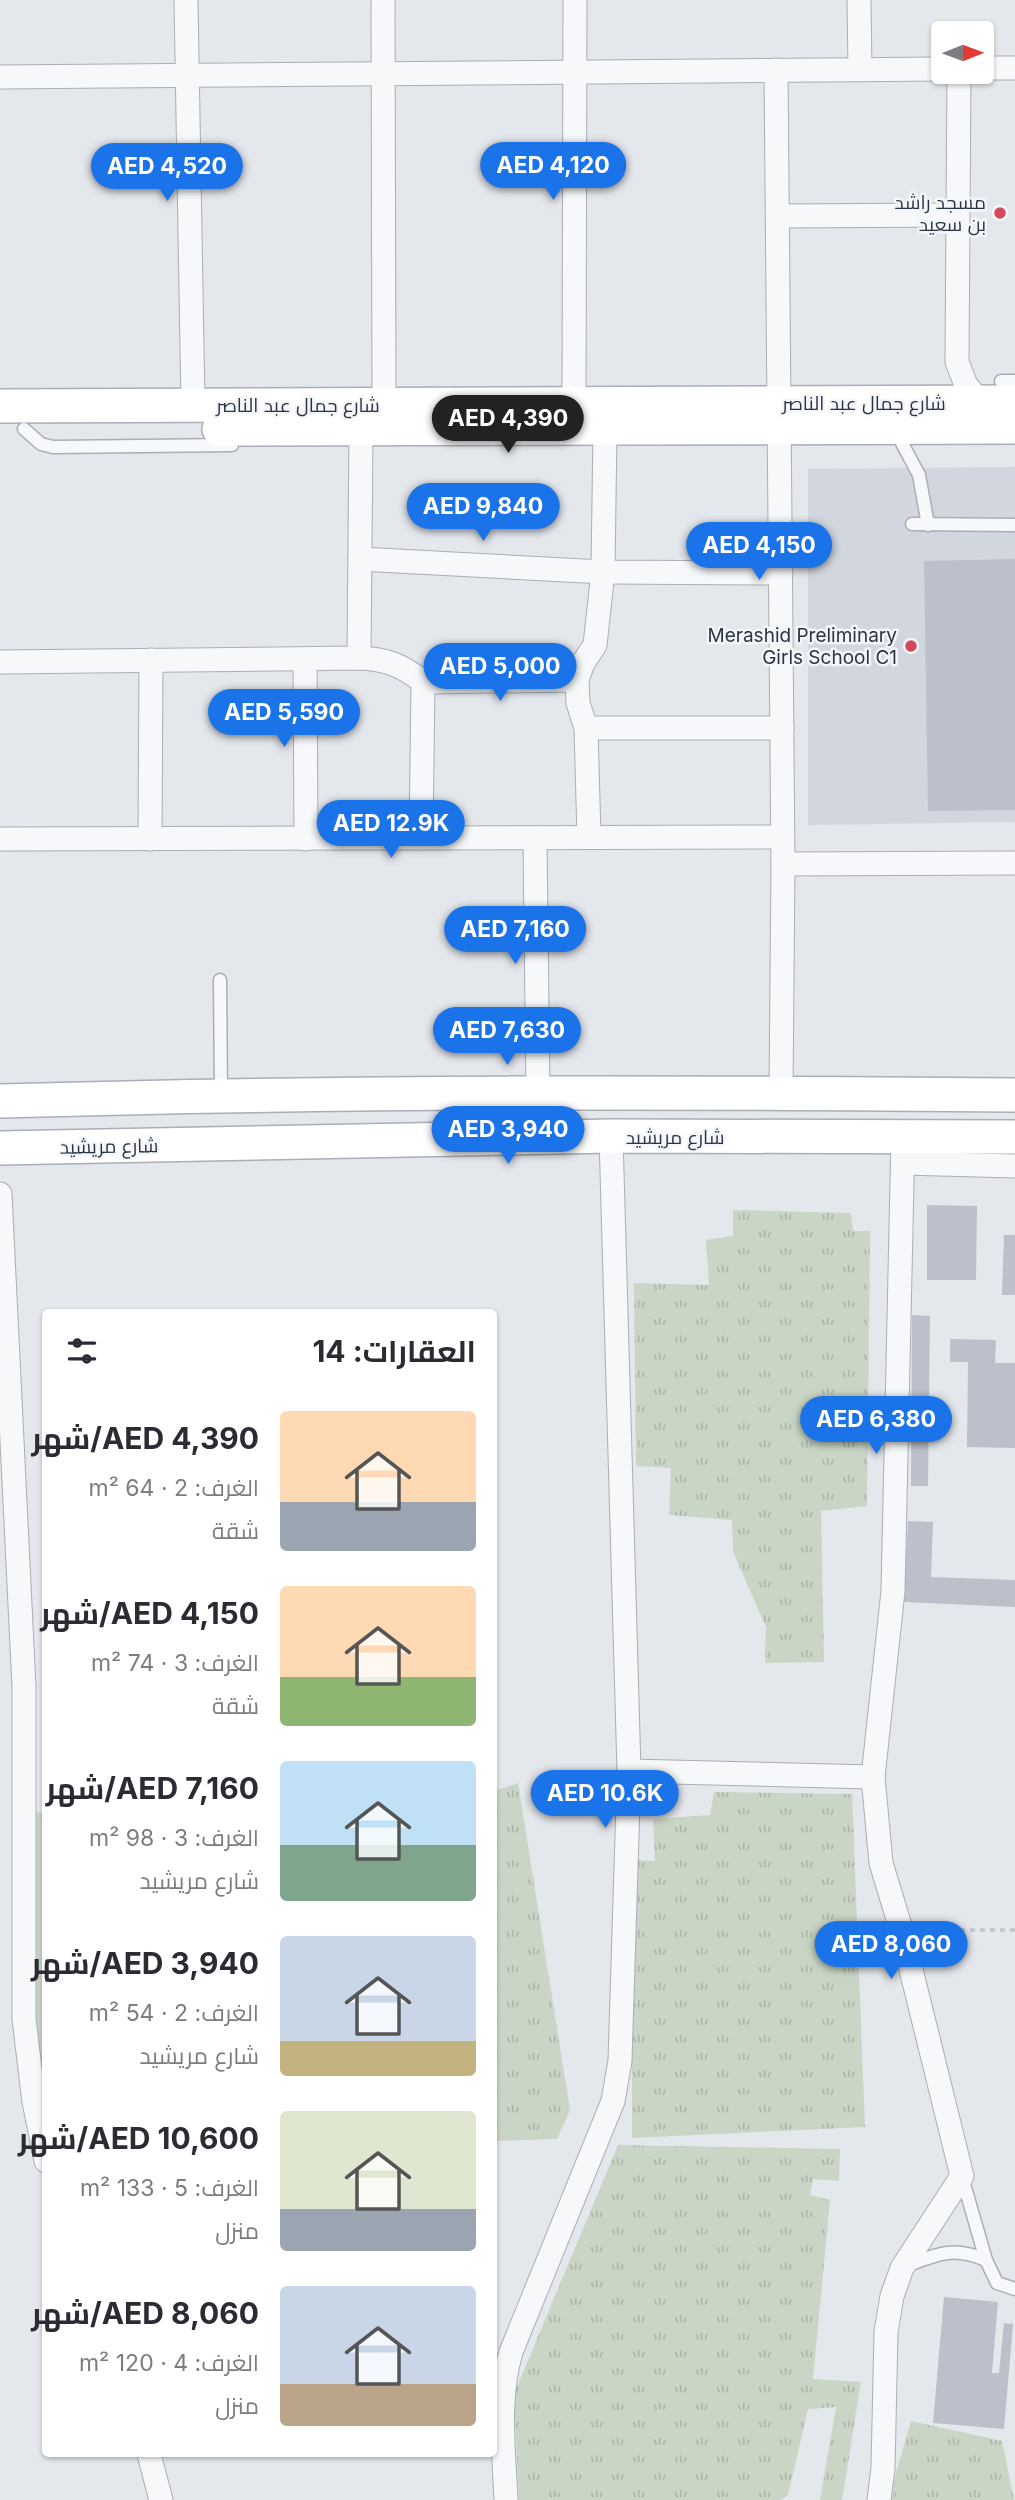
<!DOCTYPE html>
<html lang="ar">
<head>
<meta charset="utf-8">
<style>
  body { margin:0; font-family:Inter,Cairo,sans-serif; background:#f2f2f3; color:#2b2b33; direction:rtl; height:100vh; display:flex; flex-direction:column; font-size:26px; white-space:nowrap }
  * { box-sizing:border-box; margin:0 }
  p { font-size:23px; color:#7c7c81 }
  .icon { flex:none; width:38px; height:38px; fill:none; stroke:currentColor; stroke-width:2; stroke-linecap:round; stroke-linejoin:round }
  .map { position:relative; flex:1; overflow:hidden; direction:ltr }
  .sheet { position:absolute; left:42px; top:1309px; width:455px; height:1148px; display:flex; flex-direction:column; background:#fff; border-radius:7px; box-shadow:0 2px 5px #0004; direction:rtl }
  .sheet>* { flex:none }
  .needle { width:46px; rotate:89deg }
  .buttons { position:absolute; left:931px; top:21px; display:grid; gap:14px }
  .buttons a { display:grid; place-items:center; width:63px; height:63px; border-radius:7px; background:#fff; box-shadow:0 2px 5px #0004; font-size:35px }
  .price { position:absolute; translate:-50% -60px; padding:0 16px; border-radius:24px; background:#1a73e8; color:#fff; font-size:23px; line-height:46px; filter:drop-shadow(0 2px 4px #0008) }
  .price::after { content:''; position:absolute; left:50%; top:42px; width:21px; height:16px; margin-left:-10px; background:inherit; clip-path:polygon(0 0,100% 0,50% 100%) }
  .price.selected { background:#222; color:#fff }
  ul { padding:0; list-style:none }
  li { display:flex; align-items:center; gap:21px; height:175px; padding:0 21px }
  li span { display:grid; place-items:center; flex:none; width:196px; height:140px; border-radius:7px; color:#555 }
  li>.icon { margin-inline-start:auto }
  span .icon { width:84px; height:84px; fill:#fffc; stroke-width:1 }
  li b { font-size:30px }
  h2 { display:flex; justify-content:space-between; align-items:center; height:84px; padding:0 21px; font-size:30px }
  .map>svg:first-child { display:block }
  .built { fill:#d2d6de }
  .grass { fill:url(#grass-tufts) }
  .building { fill:#bbc0ca }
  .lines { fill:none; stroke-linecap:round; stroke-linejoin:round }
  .lane-casing { stroke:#a9aeb7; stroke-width:15 }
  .street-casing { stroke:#a9aeb7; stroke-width:25 }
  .secondary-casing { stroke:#a9aeb7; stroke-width:36 }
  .path { stroke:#c2c5cb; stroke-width:3.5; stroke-dasharray:5 5; stroke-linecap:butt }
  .lane { stroke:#f7f8fa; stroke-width:12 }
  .street { stroke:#f7f8fa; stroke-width:23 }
  .secondary { stroke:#fff; stroke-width:33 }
  .poi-dot { fill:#d1495b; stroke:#f4f6f9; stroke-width:2.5 }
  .labels { text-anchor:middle; stroke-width:5; stroke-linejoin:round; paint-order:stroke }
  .poi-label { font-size:19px; fill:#2b3445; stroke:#f4f6f9; text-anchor:end }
  .street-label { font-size:19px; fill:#2b3445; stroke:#f4f6f9 }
</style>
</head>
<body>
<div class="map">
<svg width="1015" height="2500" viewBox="0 0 1015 2500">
  <defs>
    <pattern id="grass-tufts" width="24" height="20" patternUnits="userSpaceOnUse" patternTransform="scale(1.75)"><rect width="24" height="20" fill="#c9d6c5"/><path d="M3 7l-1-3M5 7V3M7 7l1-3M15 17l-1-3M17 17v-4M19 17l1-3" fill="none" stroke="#adb8ab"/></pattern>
  </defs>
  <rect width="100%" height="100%" fill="#e4e7ec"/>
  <polygon class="built" points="1015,467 1015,822 808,825 808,469"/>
  <g class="grass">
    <polygon points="733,1210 851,1213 853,1231 870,1231 867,1506 821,1511 824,1662 765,1663 766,1627 733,1552 732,1520 669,1515 671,1468 636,1466 634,1283 709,1285 706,1240 733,1236"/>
    <polygon points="518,1783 570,2110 557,2139 494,2141 494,1791"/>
    <polygon points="714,1792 852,1794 865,2127 632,2138 632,1860 655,1861 653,1819 710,1815"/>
    <polygon points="27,1812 45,1813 45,2091 33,2045"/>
    <polygon points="618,2145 840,2149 839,2181 813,2179 810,2195 830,2200 813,2379 861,2382 842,2500 820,2500 836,2407 808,2409 788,2495 781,2500 519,2500 514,2394"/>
    <polygon points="911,2421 1002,2441 1014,2500 888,2500"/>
  </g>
  <g class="building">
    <polygon points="1015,559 1015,810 928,811 924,561"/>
    <polygon points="927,1205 977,1206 976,1280 927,1280"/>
    <polygon points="1004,1235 1015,1235 1015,1295 1002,1295"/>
    <polygon points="912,1315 930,1316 928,1486 911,1486"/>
    <polygon points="950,1339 996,1340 995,1363 1015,1363 1015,1448 967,1447 968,1362 950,1362"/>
    <polygon points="908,1521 933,1522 931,1577 1015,1580 1015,1607 904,1602"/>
    <polygon points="944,2297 998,2302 992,2373 999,2373 1004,2323 1013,2324 1004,2429 933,2423"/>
  </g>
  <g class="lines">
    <g class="lane-casing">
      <g id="lane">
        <polyline points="1001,381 1015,381"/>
        <polyline points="24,429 41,444 53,447 232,445"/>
        <polyline points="895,430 919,475 928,525"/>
        <polyline points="912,524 1015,525"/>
        <polyline points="220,980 221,1094"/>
        <polyline points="962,2177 986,2260 997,2283 1015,2289"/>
        <path d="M 906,2266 C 937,2254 953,2246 986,2260"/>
      </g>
    </g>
    <g class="street-casing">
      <g id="street">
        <polyline points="186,0 193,406"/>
        <polyline points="383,0 384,405"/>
        <polyline points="859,0 860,69"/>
        <polyline points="982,68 1015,68"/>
        <polyline points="776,70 783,864 781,1093"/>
        <polyline points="959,72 957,362 966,385 980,402"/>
        <polyline points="0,77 943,69"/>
        <polyline points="778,216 956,215"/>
        <polyline points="574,404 575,0"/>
        <polyline points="360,559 603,572 781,573"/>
        <polyline points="359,658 361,429"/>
        <polyline points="305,659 306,839"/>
        <path d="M 0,662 L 359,658 C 386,659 402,665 423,682 L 421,838"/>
        <polyline points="423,682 577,680"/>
        <polyline points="586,728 782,728"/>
        <polyline points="589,837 586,728 578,703 577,680 583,663 595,645 603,572 605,428"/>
        <polyline points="535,838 538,1094"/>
        <polyline points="0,839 782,837"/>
        <polyline points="150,839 151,660"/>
        <polyline points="783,864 1015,863"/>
        <polyline points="903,1163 1015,1166"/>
        <polyline points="0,1194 24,1687 24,2019 34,2102 46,2161"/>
        <polyline points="629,1771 873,1777"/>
        <polyline points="149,2454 161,2500"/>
        <path d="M 506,2500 C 504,2451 497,2400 511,2352 L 613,2101 L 620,2061 L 629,1771 L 611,1136"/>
        <polyline points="879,2500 883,2468 886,2332 892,2296 902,2268 962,2176 901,1929 881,1863 873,1777 893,1591 903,1137"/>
      </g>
    </g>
    <g class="secondary-casing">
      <g id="secondary">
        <polyline points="0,406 1015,402"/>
        <polyline points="219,429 1015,427"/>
        <path d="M 0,1101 C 338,1091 677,1092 1015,1095"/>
        <polyline points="0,1148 611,1136 1015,1137"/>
      </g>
    </g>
    <polyline class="path" points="920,1930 1015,1930"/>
    <use href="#lane" class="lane"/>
    <use href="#street" class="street"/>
    <use href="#secondary" class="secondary"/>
  </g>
  <g class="poi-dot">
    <circle cx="1000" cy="213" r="7"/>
    <circle cx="911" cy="646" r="7"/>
  </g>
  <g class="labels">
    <g class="poi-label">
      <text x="986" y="209">مسجد راشد<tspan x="986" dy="22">بن سعيد</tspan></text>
      <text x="897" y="642">Merashid Preliminary<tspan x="897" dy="22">Girls School C1</tspan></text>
    </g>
    <g class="street-label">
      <text x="864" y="410">شارع جمال عبد الناصر</text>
      <text x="298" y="412">شارع جمال عبد الناصر</text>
      <text x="675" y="1144">شارع مريشيد</text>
      <text transform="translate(109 1146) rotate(-1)" y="7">شارع مريشيد</text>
    </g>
  </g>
</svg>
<div class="buttons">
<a><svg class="needle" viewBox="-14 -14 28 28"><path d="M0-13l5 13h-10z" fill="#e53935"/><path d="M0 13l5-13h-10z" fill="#7c7c81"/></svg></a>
</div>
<b class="price" style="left:553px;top:202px">AED 4,120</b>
<b class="price" style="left:167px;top:203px">AED 4,520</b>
<b class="price selected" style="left:508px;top:455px">AED 4,390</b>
<b class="price" style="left:483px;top:543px">AED 9,840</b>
<b class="price" style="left:759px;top:582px">AED 4,150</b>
<b class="price" style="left:500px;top:703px">AED 5,000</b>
<b class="price" style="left:284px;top:749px">AED 5,590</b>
<b class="price" style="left:391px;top:860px">AED 12.9K</b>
<b class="price" style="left:515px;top:966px">AED 7,160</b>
<b class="price" style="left:507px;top:1067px">AED 7,630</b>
<b class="price" style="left:508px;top:1166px">AED 3,940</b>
<b class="price" style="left:876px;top:1456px">AED 6,380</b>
<b class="price" style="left:605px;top:1830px">AED 10.6K</b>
<b class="price" style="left:891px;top:1981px">AED 8,060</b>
<section class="sheet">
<h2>العقارات: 14<svg class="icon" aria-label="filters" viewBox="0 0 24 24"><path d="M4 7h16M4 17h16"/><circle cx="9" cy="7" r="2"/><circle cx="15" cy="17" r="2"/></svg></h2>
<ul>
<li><span style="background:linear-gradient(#ffd9b3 65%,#9aa5b1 0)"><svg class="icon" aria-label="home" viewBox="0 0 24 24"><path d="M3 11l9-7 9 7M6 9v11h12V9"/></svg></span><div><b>AED 4,390/شهر</b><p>الغرف: 2 · 64 m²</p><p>شقة</p></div></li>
<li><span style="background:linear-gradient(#ffd9b3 65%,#8fb573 0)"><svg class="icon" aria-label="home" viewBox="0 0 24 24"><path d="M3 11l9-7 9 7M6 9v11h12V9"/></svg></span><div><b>AED 4,150/شهر</b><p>الغرف: 3 · 74 m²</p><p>شقة</p></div></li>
<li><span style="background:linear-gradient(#bfe0f5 60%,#7fa58c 0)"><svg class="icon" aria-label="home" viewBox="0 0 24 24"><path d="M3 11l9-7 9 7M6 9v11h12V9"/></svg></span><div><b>AED 7,160/شهر</b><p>الغرف: 3 · 98 m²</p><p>شارع مريشيد</p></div></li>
<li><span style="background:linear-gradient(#c9d6e8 75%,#c2b280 0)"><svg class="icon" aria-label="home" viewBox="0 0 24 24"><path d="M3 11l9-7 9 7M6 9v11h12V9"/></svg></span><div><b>AED 3,940/شهر</b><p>الغرف: 2 · 54 m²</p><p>شارع مريشيد</p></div></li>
<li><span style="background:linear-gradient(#dfe7d0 70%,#9aa5b1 0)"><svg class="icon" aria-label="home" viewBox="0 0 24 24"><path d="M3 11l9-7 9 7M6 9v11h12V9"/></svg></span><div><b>AED 10,600/شهر</b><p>الغرف: 5 · 133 m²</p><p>منزل</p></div></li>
<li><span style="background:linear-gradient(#c9d6e8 70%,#b9a48a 0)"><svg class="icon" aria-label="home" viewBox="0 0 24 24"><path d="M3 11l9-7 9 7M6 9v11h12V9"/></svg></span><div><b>AED 8,060/شهر</b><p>الغرف: 4 · 120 m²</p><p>منزل</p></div></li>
</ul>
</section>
</div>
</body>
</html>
